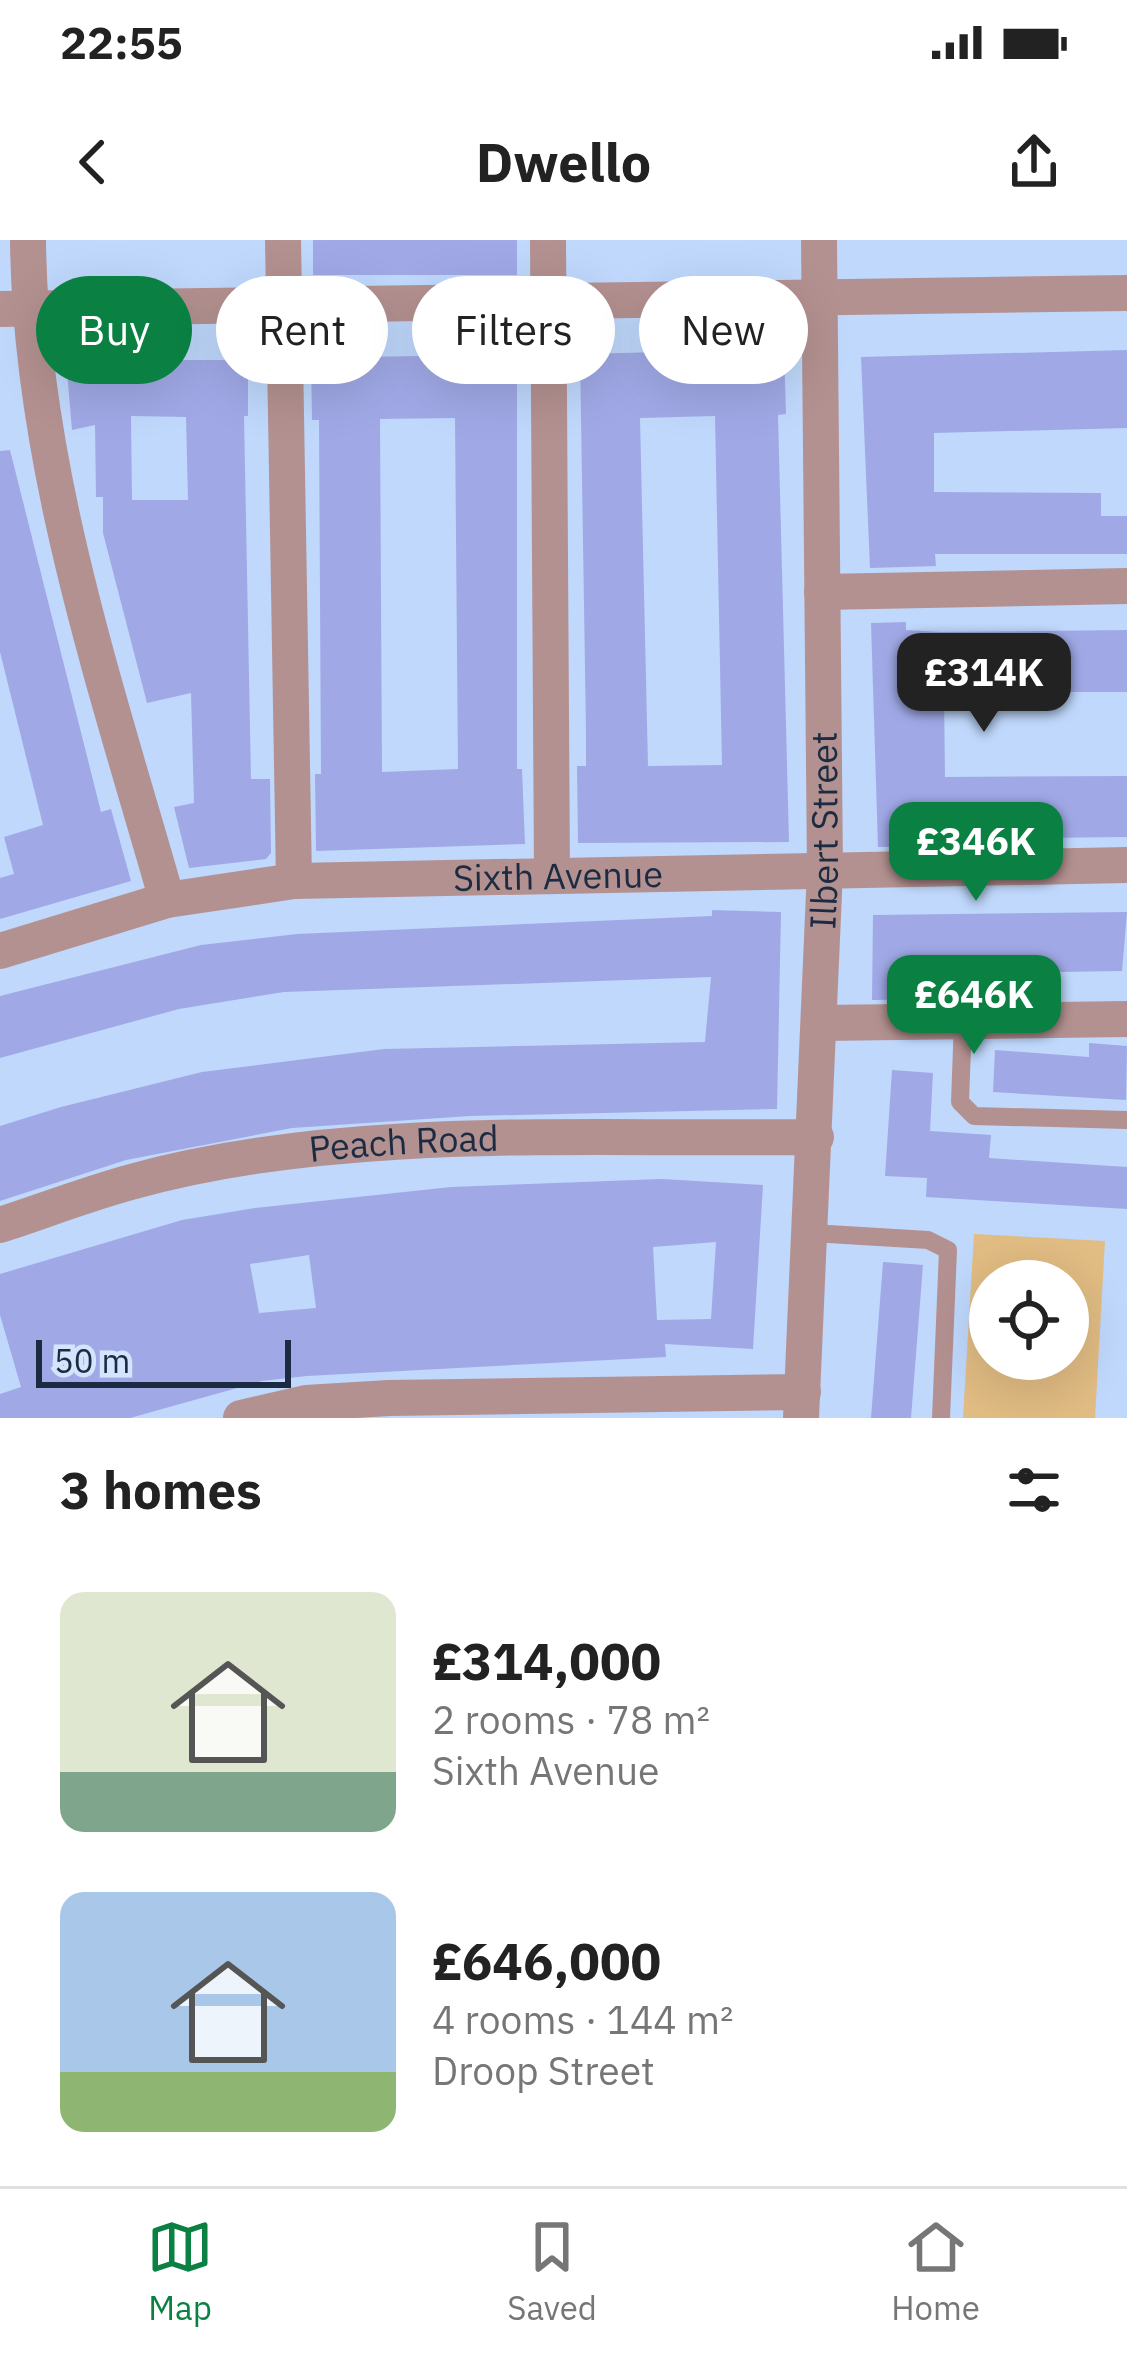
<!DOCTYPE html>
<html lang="en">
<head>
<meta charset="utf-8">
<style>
  body { margin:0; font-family:"IBM Plex Sans",sans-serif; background:#f6f6f6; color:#222; height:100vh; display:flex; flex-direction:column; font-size:45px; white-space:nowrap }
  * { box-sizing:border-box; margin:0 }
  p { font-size:39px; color:#767676 }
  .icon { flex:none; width:66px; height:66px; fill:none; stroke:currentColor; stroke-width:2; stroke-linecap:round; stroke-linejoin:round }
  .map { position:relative; height:1178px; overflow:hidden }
  .side { display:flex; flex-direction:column; background:#fff; flex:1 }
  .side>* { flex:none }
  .top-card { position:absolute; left:36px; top:36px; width:1056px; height:108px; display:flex; gap:24px }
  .tools { position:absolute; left:969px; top:1020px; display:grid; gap:24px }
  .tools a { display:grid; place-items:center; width:120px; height:120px; border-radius:50%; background:#fff; box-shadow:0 12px 48px #0002; font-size:60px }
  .scale { position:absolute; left:36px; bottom:30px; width:255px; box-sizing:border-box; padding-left:12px; border:6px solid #1b2b42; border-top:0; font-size:33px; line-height:42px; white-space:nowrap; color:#1b2b42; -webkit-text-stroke:9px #d4e4fd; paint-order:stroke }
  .price { position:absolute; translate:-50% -102px; padding:0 27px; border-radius:24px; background:#0b8043; color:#fff; font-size:39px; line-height:78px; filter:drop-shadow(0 3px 6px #0008) }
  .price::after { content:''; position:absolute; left:50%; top:72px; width:36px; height:27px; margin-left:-18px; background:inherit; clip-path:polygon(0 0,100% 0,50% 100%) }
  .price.current { background:#222; color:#fff }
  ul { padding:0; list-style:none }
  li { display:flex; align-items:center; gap:36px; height:300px; padding:0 60px }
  li span { display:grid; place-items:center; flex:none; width:336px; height:240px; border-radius:24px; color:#555 }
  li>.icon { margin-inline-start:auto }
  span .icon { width:144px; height:144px; fill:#fffc; stroke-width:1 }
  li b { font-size:51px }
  h2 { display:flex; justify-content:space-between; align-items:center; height:144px; padding:0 60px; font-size:51px }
  .tag { padding:0 42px; border-radius:54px; background:#fff; box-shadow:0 12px 48px #0002; font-size:42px; line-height:108px }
  .tag.current { background:#0b8043; color:#fff }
  .status { display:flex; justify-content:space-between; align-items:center; height:84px; padding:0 60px; background:#fff; direction:ltr }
  .status svg { height:33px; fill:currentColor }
  header { display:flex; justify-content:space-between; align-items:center; height:156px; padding:0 60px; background:#fff; font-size:54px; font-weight:700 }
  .tab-bar { display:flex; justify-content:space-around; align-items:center; height:168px; border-top:3px solid #e0e0e0; background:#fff; font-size:33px; color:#767676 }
  .tab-bar a { display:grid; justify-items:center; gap:6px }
  .tab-bar .current { color:#0b8043 }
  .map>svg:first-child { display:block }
  .green { fill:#e1bc83; fill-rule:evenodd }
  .building { fill:#a0a9e6; fill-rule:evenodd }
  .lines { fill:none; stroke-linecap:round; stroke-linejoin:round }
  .lane { stroke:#b49191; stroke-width:18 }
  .street { stroke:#b49191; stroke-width:36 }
  .labels { text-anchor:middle; stroke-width:12; stroke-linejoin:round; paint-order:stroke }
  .street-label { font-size:36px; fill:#1b2b42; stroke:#d4e4fd }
</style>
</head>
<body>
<div class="status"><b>22:55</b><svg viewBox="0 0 49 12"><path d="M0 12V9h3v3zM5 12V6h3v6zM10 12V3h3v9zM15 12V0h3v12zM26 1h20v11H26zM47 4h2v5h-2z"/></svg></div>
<header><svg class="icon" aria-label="back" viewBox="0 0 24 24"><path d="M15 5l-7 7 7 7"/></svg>Dwello<svg class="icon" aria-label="share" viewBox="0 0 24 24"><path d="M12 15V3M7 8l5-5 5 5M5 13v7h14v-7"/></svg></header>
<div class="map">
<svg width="1127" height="1178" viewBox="0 0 1127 1178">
  <rect width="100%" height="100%" fill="#bfd8fc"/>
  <path class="green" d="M 974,994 L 1105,1001 L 1095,1178 L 963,1178 ZM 990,1041 L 1068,1041 L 1068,1119 L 990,1119 Z"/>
  <g class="building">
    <rect x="313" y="0" width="204" height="35"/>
    <path d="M 784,109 L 786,174 L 778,175 L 789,602 L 578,603 L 577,526 L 586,526 L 586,490 L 580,114 ZM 715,176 L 722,525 L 648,526 L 640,178 Z"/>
    <polygon points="1127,110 1127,188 934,193 934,252 1101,253 1101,276 1127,276 1127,314 935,314 936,326 870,328 861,117"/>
    <path d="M 517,114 L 517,529 L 522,529 L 525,604 L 316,611 L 315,534 L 321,534 L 319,180 L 312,180 L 311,118 ZM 455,178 L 458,529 L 382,532 L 380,179 Z"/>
    <path d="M 66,120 L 248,120 L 248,176 L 244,176 L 251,539 L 270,539 L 271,613 L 266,619 L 189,628 L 174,567 L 194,563 L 191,453 L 147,463 L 103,293 L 103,257 L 96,257 L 95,185 L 72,190 ZM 131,176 L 186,177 L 188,260 L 132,260 Z"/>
    <polygon points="10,210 101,572 111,569 131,641 0,679 0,638 14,634 4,597 43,585 0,412 0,211"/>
    <polygon points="906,382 906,390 941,392 1127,390 1127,452 944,452 945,537 1127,536 1127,597 947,599 947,606 878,607 871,383"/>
    <polygon points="712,670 781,672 777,869 470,876 292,888 126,920 0,961 0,886 61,867 202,832 384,809 705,802 711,737 284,752 179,769 0,818 0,756 201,705 297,694 712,676"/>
    <polygon points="1127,672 1122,731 928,734 927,759 872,760 873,675"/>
    <polygon points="1089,803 1127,806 1126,860 993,852 995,810 1089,817"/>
    <polygon points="892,830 933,833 930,891 991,895 989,918 1127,927 1127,969 926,957 927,938 885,936"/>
    <path d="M 662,939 L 763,945 L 753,1109 L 665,1104 L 666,1117 L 307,1136 L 262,1141 L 130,1178 L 0,1178 L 0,1154 L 21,1147 L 0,1075 L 0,1034 L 182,980 L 255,968 L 451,947 ZM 716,1002 L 711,1079 L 657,1080 L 653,1007 ZM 309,1015 L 316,1068 L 259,1073 L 250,1024 Z"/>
    <polygon points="883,1022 923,1025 911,1178 871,1178"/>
  </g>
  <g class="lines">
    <g class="lane">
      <polyline points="963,781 960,862 974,876 1127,880"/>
      <polyline points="812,993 928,1000 948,1010 941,1178"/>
    </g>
    <g class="street">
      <path d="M 28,0 C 30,224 106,446 167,660"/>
      <polyline points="283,0 294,641"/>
      <polyline points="548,0 552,634"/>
      <polyline points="0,69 1127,53"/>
      <polyline points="822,352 1127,346"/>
      <path id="s1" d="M 0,711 L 167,660 L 294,641 L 1127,625"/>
      <polyline points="821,783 1127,779"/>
      <path id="s2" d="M 0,985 C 43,971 87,954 131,942 C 340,883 598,900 816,897"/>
      <polyline points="241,1178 306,1163 389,1158 803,1152"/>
      <path id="s3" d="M 801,1178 L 825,630 L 819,0"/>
    </g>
  </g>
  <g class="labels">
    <g class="street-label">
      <text dy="13" stroke="none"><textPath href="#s3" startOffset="588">Ilbert Street</textPath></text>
      <text dy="13" stroke="none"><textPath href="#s1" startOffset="567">Sixth Avenue</textPath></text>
      <text dy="13" stroke="none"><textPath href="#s2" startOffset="414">Peach Road</textPath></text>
    </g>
  </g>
</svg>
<div class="tools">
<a><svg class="icon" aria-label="locate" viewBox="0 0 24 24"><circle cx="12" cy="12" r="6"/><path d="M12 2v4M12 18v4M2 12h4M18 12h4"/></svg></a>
</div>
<div class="scale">50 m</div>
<b class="price current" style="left:984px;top:495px">£314K</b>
<b class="price" style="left:976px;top:664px">£346K</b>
<b class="price" style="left:974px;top:817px">£646K</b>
<div class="top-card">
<a class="tag current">Buy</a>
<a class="tag">Rent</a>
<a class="tag">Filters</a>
<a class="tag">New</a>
</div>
</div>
<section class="side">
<h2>3 homes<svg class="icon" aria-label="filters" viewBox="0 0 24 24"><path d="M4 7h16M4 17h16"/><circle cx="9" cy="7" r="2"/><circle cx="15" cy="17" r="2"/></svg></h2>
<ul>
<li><span style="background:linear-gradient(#dfe7d0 75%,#7fa58c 0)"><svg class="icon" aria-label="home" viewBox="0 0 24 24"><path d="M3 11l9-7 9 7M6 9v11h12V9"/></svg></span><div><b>£314,000</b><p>2 rooms · 78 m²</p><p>Sixth Avenue</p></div></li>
<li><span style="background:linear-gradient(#a9c7e8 75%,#8fb573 0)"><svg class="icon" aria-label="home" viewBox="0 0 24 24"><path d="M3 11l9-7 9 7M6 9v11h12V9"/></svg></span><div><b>£646,000</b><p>4 rooms · 144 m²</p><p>Droop Street</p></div></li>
</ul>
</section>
<nav class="tab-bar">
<a class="current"><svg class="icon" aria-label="map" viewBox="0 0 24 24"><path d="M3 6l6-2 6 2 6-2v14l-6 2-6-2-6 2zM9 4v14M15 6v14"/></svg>Map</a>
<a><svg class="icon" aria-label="saved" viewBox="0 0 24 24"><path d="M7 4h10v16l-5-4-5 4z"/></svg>Saved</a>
<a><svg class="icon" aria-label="home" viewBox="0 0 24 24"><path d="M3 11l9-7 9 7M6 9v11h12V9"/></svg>Home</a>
</nav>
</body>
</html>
